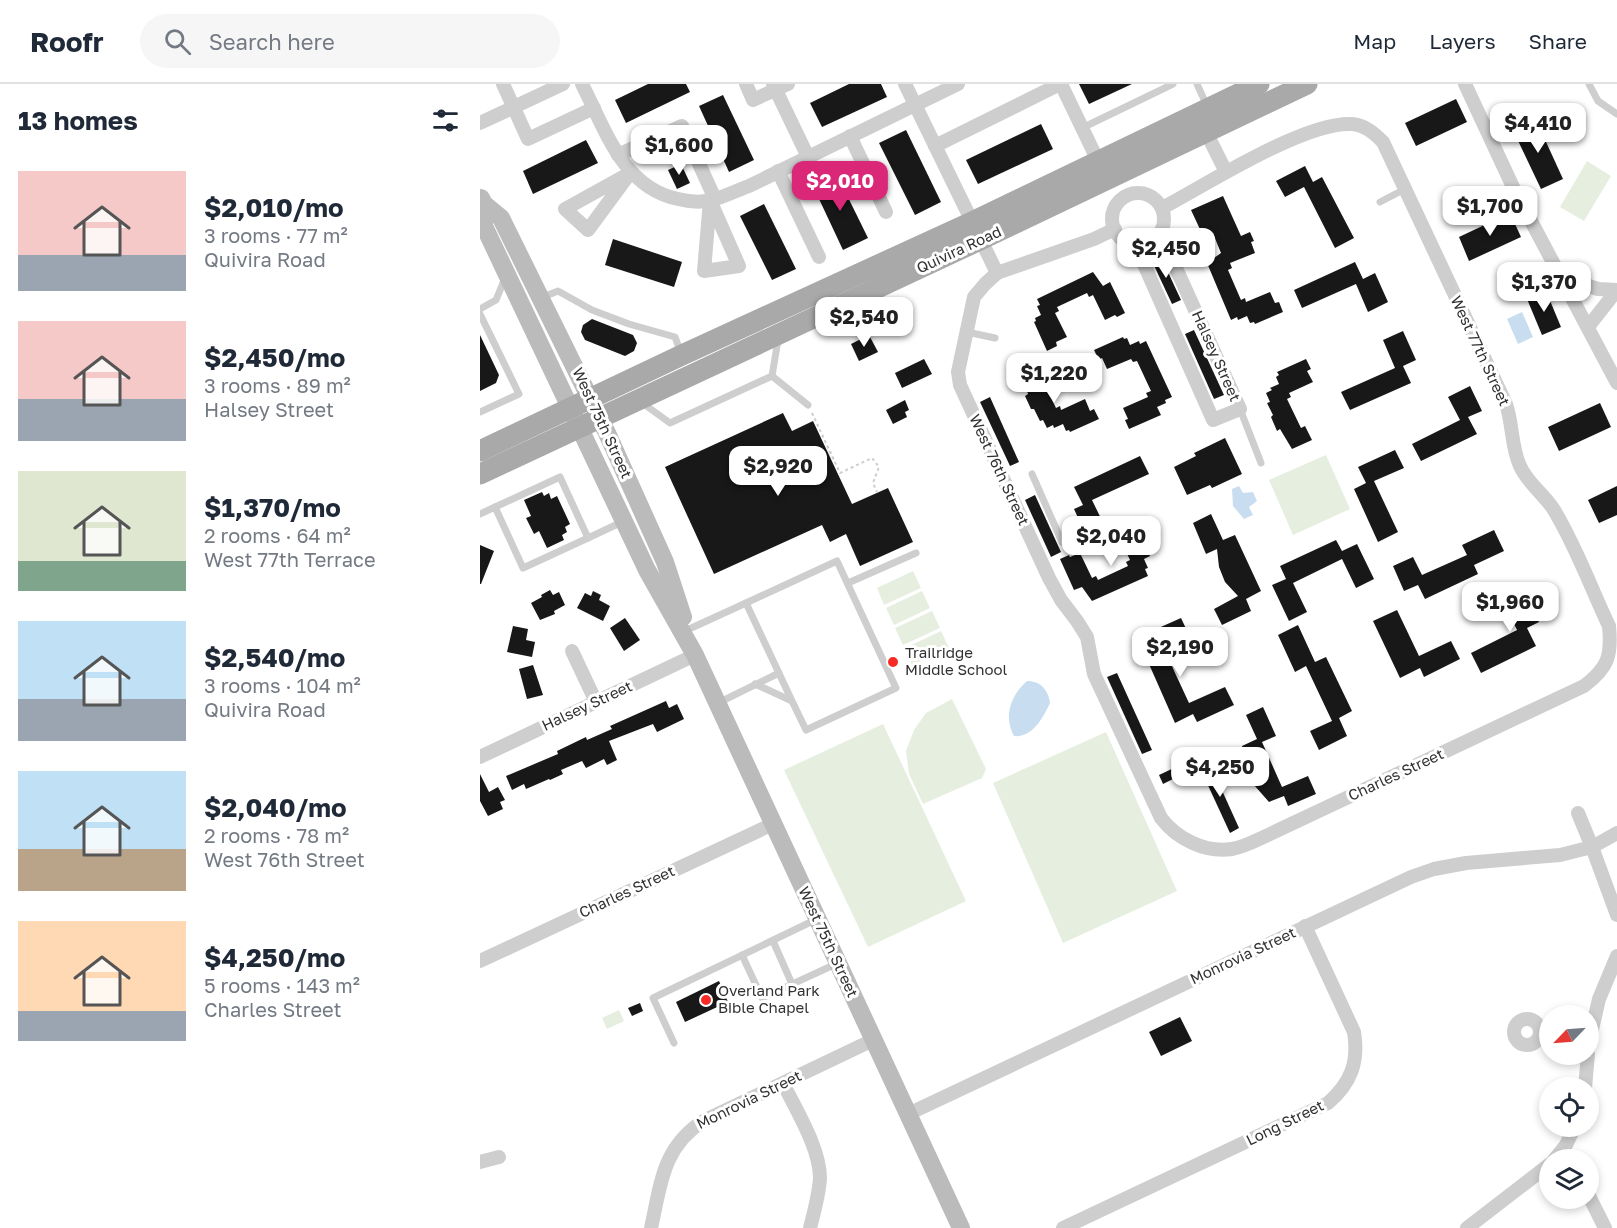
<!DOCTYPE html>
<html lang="en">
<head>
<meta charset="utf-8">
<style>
  body { margin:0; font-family:"Golos Text",sans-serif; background:#f6f6f7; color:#1f2937; height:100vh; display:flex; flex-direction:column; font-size:22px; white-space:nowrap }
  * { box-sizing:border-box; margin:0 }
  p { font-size:20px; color:#747a83 }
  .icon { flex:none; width:33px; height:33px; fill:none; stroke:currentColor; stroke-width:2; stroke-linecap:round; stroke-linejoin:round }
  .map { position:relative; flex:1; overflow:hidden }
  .panel { display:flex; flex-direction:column; background:#fff; width:480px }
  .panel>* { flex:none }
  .needle { width:39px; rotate:245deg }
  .controls { position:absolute; left:1059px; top:921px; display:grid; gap:12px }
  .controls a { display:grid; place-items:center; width:60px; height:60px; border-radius:50%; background:#fff; box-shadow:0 3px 9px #0003; font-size:30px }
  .price { position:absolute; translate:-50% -51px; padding:0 14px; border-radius:12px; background:#fff; color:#222; font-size:20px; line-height:39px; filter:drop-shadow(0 2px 3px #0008) }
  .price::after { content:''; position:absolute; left:50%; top:36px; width:18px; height:14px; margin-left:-9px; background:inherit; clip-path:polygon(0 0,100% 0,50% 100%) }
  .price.current { background:#db2777; color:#fff }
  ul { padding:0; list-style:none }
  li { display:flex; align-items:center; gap:18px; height:150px; padding:0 18px }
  li span { display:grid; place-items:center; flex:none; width:168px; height:120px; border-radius:0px; color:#555 }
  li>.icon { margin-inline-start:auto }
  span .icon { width:72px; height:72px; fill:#fffc; stroke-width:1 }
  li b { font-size:26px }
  h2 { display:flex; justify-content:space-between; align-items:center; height:72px; padding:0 18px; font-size:26px }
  header { display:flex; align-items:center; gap:36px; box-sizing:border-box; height:84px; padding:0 30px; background:#fff; border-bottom:2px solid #e0e1e3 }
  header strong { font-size:28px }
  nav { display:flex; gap:33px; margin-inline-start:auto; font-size:21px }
  .search { width:420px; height:54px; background:#f6f6f7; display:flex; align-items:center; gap:15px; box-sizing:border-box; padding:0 21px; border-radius:33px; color:#747a83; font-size:22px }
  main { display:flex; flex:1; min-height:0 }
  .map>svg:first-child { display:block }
  .green { fill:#e6efdf }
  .water { fill:#c9ddf0 }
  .building { fill:#181818 }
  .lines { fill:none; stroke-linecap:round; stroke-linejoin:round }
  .path { stroke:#cecece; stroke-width:2; stroke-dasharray:3 3; stroke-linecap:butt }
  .service { stroke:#cecece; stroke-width:7 }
  .minor { stroke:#cecece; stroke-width:14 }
  .secondary { stroke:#bbb; stroke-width:18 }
  .primary { stroke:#a9a9a9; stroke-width:21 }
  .poi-dot { fill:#f62b26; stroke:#fff; stroke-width:2 }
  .labels { text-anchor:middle; stroke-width:6; stroke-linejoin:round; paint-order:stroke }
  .street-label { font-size:15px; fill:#313131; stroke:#fff }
  .poi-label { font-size:15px; fill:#313131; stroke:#fff; text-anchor:start }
</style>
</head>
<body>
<header>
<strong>Roofr</strong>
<div class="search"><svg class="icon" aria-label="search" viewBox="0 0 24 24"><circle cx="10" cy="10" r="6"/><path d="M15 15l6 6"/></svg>Search here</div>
<nav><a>Map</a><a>Layers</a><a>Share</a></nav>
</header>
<main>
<section class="panel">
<h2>13 homes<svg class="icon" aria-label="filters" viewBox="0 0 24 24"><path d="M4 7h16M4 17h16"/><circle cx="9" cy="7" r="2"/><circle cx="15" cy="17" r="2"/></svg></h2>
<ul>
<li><span style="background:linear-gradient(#f6c9c9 70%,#9aa5b1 0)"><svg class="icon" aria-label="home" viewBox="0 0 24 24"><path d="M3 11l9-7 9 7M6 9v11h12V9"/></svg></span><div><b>$2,010/mo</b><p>3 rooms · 77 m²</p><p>Quivira Road</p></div></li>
<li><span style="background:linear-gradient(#f6c9c9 65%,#9aa5b1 0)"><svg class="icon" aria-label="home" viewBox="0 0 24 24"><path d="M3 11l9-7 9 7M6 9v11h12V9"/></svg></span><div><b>$2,450/mo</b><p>3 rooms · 89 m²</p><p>Halsey Street</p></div></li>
<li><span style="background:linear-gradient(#dfe7d0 75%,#7fa58c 0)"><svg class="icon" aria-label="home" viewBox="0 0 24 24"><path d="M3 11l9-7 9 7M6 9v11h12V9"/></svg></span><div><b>$1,370/mo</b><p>2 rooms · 64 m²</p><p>West 77th Terrace</p></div></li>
<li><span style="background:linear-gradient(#bfe0f5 65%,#9aa5b1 0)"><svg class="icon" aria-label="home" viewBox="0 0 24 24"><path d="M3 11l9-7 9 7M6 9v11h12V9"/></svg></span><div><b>$2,540/mo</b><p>3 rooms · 104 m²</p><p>Quivira Road</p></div></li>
<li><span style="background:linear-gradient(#bfe0f5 65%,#b9a48a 0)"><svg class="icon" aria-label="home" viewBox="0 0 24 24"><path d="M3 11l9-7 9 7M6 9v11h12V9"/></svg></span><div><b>$2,040/mo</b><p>2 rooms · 78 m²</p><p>West 76th Street</p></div></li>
<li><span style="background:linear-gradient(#ffd9b3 75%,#9aa5b1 0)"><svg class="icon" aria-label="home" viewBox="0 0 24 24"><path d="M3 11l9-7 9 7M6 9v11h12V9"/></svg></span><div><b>$4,250/mo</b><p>5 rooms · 143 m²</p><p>Charles Street</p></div></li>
</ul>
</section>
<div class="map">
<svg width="1137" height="1144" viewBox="0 0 1137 1144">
  <rect width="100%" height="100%" fill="#fff"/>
  <g class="green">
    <polygon points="1107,77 1131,92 1104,137 1080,123"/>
    <polygon points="846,371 870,425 813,451 789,396"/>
    <polygon points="433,487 441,504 404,521 397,504"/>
    <polygon points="442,507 450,524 414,541 406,524"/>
    <polygon points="452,527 460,544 423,561 415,544"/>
    <polygon points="461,547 469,564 432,581 425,564"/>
    <polygon points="472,615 506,685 502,694 443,720 429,690 426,667 434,646 446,629"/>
    <polygon points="403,640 486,817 388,863 304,686"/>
    <polygon points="626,648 697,807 583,859 513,699"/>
    <polygon points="139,926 144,937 127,945 122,934"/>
  </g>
  <g class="water">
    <polygon points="1042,228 1053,253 1038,260 1027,235"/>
    <polygon points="759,402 763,409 773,408 777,417 769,423 773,431 764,435 753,422 752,405"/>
    <path d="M 547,597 C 561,597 568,606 570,619 C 563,634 552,654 534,652 C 523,632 531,611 547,597 Z"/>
  </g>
  <g class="building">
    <polygon points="168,0 206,0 210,8 146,39 135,16"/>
    <polygon points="369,0 401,0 407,13 342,43 330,19"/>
    <polygon points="599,0 652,0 609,20"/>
    <polygon points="243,11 274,76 249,88 219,22"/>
    <polygon points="976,15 987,38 936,62 925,39"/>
    <polygon points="1056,36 1083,95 1061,105 1033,46"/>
    <polygon points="561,40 573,65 498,100 486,76"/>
    <polygon points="426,46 461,118 435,131 399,59"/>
    <polygon points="106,56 118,79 53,110 43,87"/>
    <polygon points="201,80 210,99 197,105 188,86"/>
    <polygon points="825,82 833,98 842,93 874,154 855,164 824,103 805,113 796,97"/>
    <polygon points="356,89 388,154 363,166 332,100"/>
    <polygon points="743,112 761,152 770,148 774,157 771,158 775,169 750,179 752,184 748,186 761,216 765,214 766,218 790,208 795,219 799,218 803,228 775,240 774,238 770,239 767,232 758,236 757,233 751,236 727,179 741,169 734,152 725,156 711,126"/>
    <polygon points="284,120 316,185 292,196 260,132"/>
    <polygon points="1030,129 1041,153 989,177 979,153"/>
    <polygon points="133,155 202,178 194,203 125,181"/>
    <polygon points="680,171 701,216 692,220 671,175"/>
    <polygon points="875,178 883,195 895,189 908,218 888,228 876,200 822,224 814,206"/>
    <polygon points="613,188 623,202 630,198 645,229 637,233 635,231 625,236 613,211 609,213 607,209 577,223 579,227 575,229 587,253 576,258 577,262 567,267 554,238 556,237 555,234 561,231 557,222 560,221 557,215"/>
    <polygon points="1066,207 1081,243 1062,251 1047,215"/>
    <polygon points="112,235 153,251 157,259 154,267 145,272 105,256 101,248 103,241"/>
    <polygon points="714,246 744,311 734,315 705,250"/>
    <polygon points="923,247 936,276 923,282 931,299 870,326 861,308 915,284 903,256"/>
    <polygon points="0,251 19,291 16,299 0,307"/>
    <polygon points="389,251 398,268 379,277 371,260"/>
    <polygon points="643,253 644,255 647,254 650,261 659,257 660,260 666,257 692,313 685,316 686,319 677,323 681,331 649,345 645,336 648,335 643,324 668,313 666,309 671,307 657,277 653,278 651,275 627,285 622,274 619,276 614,266"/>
    <polygon points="444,275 452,290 422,304 415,289"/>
    <polygon points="826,275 831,285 827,287 833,298 809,309 811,313 807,315 821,344 825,342 832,356 812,365 800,345 797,347 791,333 793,331 787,319 790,318 786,309 792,306 790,304 799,300 796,293 799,291 797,288"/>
    <polygon points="560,279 566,293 562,295 576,324 580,322 581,326 605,315 610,327 614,325 619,335 590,348 589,346 586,347 583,340 574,344 573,341 567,344 563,336 560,337 554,325 551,325 545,312 548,310 541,288"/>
    <polygon points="990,302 1002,327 988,333 997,350 941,377 932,360 980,336 968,313"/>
    <polygon points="510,313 539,378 530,382 500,318"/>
    <polygon points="425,316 429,326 425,328 427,333 413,340 406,326"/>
    <polygon points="1120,319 1131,343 1079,367 1068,343"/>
    <polygon points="303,329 312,347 333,337 372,420 408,404 433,458 380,482 366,450 350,458 342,441 234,490 185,383"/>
    <polygon points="745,354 762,390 732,404 730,401 707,411 694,383 716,372 714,369"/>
    <polygon points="915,366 924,384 894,397 918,448 898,458 874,405 886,399 878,383"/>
    <polygon points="660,372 669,390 612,416 630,453 611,462 594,425 603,421 594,403"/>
    <polygon points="1137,402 1137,431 1119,439 1108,416"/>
    <polygon points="62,408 64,412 69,409 71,415 77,412 90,440 85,443 87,448 82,451 84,456 67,464 59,447 54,450 46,434 51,432 44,416"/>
    <polygon points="555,411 581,468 571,473 545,416"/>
    <polygon points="731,430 743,456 755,451 781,507 766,515 771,527 742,541 734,525 758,512 745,498 739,483 737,465 726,470 713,439"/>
    <polygon points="658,439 672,468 669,469 670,472 664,475 668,484 665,485 668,492 612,517 602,503 594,506 580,475 589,471 590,473 600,469 612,494 616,492 618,496 648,482 646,478 650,476 639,453 650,447 648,444"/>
    <polygon points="1014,446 1024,467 994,481 998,490 945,515 938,501 924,507 913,482 933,473 942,491 987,471 982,461"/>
    <polygon points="856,456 862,467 877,460 894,495 876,504 862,475 813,499 827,528 809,537 792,501 806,495 800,482"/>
    <polygon points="0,461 14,467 1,500 0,500"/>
    <polygon points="1041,501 1059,538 1047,544 1056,562 1001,589 991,569 1037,546 1020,511"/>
    <polygon points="70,506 73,511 79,508 85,521 74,527 75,530 60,536 51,519 62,513 61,511"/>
    <polygon points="113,507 121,511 119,516 130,522 123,537 97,524 105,509 111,512"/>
    <polygon points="917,526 939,572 971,557 980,575 944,593 940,584 920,594 893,537"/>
    <polygon points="145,534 160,556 144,567 130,544"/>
    <polygon points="701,534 709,551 683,563 709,619 745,603 754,621 717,638 713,630 695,639 665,571 673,567 665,550"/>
    <polygon points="818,541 835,578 846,573 872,627 859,634 867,652 839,666 830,647 852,637 826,582 815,588 798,551"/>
    <polygon points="33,542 48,545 46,556 55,558 52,573 27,568"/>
    <polygon points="53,581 63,611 47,615 39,585"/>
    <polygon points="637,589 672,666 662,670 627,593"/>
    <polygon points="186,617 189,624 197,620 204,635 177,648 173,640 129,657 137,676 127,681 124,675 106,684 102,677 81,686 83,690 70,696 69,695 46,705 44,700 32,706 26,692 78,670 77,667 106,653 107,656 132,645 130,642"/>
    <polygon points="783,623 796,652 782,658 802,703 828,692 836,710 808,722 804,712 789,718 774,701 767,685 762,662 777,655 766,631"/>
    <polygon points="713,675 717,683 683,700 679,691"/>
    <polygon points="730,680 759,744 750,749 720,684"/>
    <polygon points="0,690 9,708 18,703 25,716 20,718 23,725 8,732 0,717"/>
    <polygon points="239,897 248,918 205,938 196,918"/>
    <polygon points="160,919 163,927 152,932 148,924"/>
    <polygon points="700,933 712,957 681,972 669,948"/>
  </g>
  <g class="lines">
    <polyline class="path" points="332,329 360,389 392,374 399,383 393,399 397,408"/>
    <g class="service">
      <polyline points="717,0 727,22"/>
      <polyline points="1109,0 1118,17 1137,30"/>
      <polyline points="602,44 693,0"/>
      <polyline points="900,118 925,105"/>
      <polyline points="63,213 78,207 112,226 149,240 195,253 201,269"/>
      <polyline points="0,225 16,216 25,194"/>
      <polyline points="0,230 39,310 0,328"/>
      <polyline points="487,248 515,254"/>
      <polyline points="292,292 328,321"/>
      <polyline points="161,318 190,339 292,292 298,256"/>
      <polyline points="760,325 781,379"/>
      <polyline points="552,390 582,458"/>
      <polyline points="15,423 43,484 108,454"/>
      <polyline points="0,430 80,393 108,454 142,438"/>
      <polyline points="368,499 436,469"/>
      <polyline points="207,546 266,519"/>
      <polyline points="275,600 312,617 326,646 416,604 357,477 266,519 312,617"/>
      <polyline points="240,618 299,589"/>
      <polyline points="293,857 312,900"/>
      <polyline points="262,871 282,914 358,879"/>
      <polyline points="194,959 173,914 337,835"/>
    </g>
    <g class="minor">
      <polyline points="23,0 48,55 114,24"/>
      <path d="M 102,0 C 125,45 143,104 198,115 C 210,118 223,119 235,115 C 246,112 258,106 269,102 L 478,0"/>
      <polyline points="266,0 273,16 308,0"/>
      <polyline points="293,0 328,73"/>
      <polyline points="425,0 517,189"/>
      <polyline points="581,0 618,77"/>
      <polyline points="985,0 1033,103 1137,299"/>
      <polyline points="0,39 83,0"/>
      <polyline points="723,42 746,88"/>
      <polyline points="370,52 406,128"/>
      <polyline points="455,62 580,0"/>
      <polyline points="138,71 202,42 235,115"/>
      <polyline points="298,87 339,173"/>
      <polygon points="150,89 108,146 85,125"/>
      <circle cx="658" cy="135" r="26"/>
      <polygon points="230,116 259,182 224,187"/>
      <path d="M 635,145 L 614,155 L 517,189 L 505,200 L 494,213 L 478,288 L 480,301 L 569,494 L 581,516 L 597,537 L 607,553 L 614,590 L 681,734 C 697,755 725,769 752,765 C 764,763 777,756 788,751 L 1104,602 C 1128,584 1132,572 1129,542 C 1111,504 1096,462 1074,426 C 1064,410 1048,400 1040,382 C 1031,363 1033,340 1026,320 L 903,58 C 894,49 885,41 872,40 C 825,37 726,101 682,124"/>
      <polyline points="655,160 733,336 760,325 680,149"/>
      <polyline points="1081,193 1118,205 1137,206"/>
      <polyline points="1108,243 1137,206"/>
      <polyline points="92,567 116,618"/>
      <polyline points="0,673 215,571"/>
      <polyline points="1098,729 1112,763 1137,831"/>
      <polyline points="0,877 293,740"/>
      <circle cx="1047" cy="948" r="13"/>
      <polyline points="1108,963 1119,915 1137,872"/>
      <path d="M 303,999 C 316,1026 340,1064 340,1094 C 339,1111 334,1128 330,1144"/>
      <polyline points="1105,1004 1108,970"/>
      <polyline points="428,1030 931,793 954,785 986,779 1080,771 1112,763 1137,749"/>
      <polyline points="1074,1076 1086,1061 1095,1042"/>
      <polyline points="0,1078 19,1073"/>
      <polyline points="1108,1110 1125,1144"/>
      <path d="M 171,1144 C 181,1100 182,1064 223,1037 L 393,956"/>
      <path d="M 583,1144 L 848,1019 C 871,999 879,978 874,948 L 825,842"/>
      <polyline points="987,1144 1070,1080"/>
    </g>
    <g class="secondary">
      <polyline points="1,114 4,120 21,134 127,349 185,478 203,533"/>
      <polyline points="4,120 4,142 167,486 215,571 481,1144"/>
    </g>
    <g class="primary">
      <polyline points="0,367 202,271 492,138 779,0"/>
      <polyline points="0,390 502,155 827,0"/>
    </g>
  </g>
  <g class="poi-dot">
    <circle cx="413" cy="578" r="6"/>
    <circle cx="226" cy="916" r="6"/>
  </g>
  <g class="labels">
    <g class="street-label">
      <text transform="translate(479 166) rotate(-25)" y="5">Quivira Road</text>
      <text transform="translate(1000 267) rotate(65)" y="5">West 77th Street</text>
      <text transform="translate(736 272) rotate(66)" y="5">Halsey Street</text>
      <text transform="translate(122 339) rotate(65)" y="5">West 75th Street</text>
      <text transform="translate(519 386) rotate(65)" y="5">West 76th Street</text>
      <text transform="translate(107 622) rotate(-25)" y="5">Halsey Street</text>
      <text transform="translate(916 691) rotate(-25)" y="5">Charles Street</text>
      <text transform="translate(147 808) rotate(-25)" y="5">Charles Street</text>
      <text transform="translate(348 858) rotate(65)" y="5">West 75th Street</text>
      <text transform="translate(763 872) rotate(-25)" y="5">Monrovia Street</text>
      <text transform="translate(269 1016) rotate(-26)" y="5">Monrovia Street</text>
      <text transform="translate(805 1039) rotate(-26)" y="5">Long Street</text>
    </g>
    <g class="poi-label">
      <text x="425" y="574">Trailridge<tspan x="425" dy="17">Middle School</tspan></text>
      <text x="238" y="912">Overland Park<tspan x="238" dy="17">Bible Chapel</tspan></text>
    </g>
  </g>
</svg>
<div class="controls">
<a><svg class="needle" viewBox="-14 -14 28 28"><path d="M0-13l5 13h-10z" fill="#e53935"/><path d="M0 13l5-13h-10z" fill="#747a83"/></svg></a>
<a><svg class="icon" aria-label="locate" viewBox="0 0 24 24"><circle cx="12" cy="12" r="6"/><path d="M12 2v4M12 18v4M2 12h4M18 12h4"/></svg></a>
<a><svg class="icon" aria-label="layers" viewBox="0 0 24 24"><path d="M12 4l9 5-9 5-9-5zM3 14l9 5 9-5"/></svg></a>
</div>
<b class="price" style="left:1058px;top:70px">$4,410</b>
<b class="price" style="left:199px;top:92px">$1,600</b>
<b class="price current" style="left:360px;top:128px">$2,010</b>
<b class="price" style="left:1010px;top:153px">$1,700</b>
<b class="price" style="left:686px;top:195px">$2,450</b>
<b class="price" style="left:1064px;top:229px">$1,370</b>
<b class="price" style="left:384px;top:264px">$2,540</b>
<b class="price" style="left:574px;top:320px">$1,220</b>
<b class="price" style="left:298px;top:413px">$2,920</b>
<b class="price" style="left:631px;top:483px">$2,040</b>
<b class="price" style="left:1030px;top:549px">$1,960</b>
<b class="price" style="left:700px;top:594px">$2,190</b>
<b class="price" style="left:740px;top:714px">$4,250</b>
</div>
</main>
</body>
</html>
